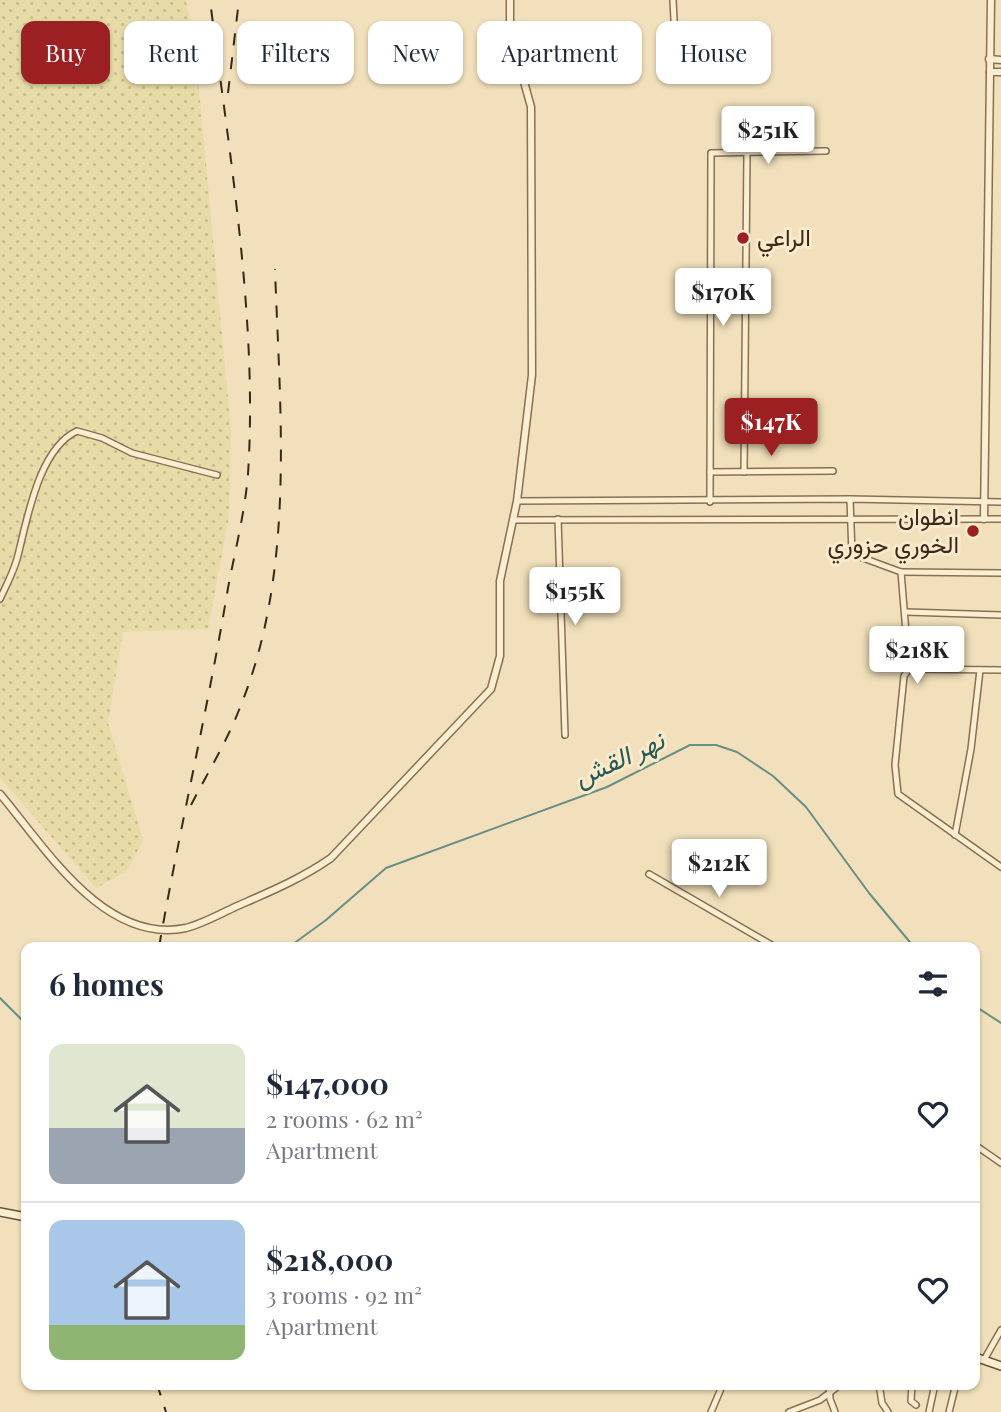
<!DOCTYPE html>
<html lang="en">
<head>
<meta charset="utf-8">
<style>
  body { margin:0; font-family:"Playfair Display",Vazirmatn,serif; background:#f6f6f7; color:#1f2937; height:100vh; display:flex; flex-direction:column; font-size:26px; white-space:nowrap }
  * { box-sizing:border-box; margin:0 }
  p { font-size:23px; color:#747a83 }
  .icon { flex:none; width:38px; height:38px; fill:none; stroke:currentColor; stroke-width:2; stroke-linecap:round; stroke-linejoin:round }
  .map { position:relative; flex:1; overflow:hidden }
  .details { position:absolute; left:21px; top:942px; width:959px; height:448px; display:flex; flex-direction:column; background:#fff; border-radius:14px; box-shadow:0 2px 5px #0004 }
  .details>* { flex:none }
  .hud { position:absolute; left:21px; top:21px; width:959px; height:63px; display:flex; gap:14px }
  .price { position:absolute; translate:-50% -60px; padding:0 16px; border-radius:7px; background:#fff; color:#222; font-size:23px; line-height:46px; filter:drop-shadow(0 2px 4px #0008) }
  .price::after { content:''; position:absolute; left:50%; top:42px; width:21px; height:16px; margin-left:-10px; background:inherit; clip-path:polygon(0 0,100% 0,50% 100%) }
  .price.active { background:#9c2022; color:#fff }
  ul { padding:0; list-style:none }
  li { display:flex; align-items:center; gap:21px; height:175px; padding:0 28px }
  li+li { border-top:2px solid #e0e1e3 }
  li span { display:grid; place-items:center; flex:none; width:196px; height:140px; border-radius:14px; color:#555 }
  li>.icon { margin-inline-start:auto }
  span .icon { width:84px; height:84px; fill:#fffc; stroke-width:1 }
  li b { font-size:30px }
  h2 { display:flex; justify-content:space-between; align-items:center; height:84px; padding:0 28px; font-size:30px }
  .pill { padding:0 24px; border-radius:14px; background:#fff; box-shadow:0 2px 5px #0004; font-size:24px; line-height:63px }
  .pill.active { background:#9c2022; color:#fff }
  .map>svg:first-child { display:block }
  .farmland { fill:url(#farmland-dots) }
  .lines { fill:none; stroke-linecap:round; stroke-linejoin:round }
  .stream { stroke:#678f85; stroke-width:2 }
  .minor-casing { stroke:#897054; stroke-width:8 }
  .tertiary-casing { stroke:#897054; stroke-width:9 }
  .secondary-casing { stroke:#6a5138; stroke-width:10 }
  .minor { stroke:#fbedcf; stroke-width:5 }
  .tertiary { stroke:#fbedcf; stroke-width:6 }
  .secondary { stroke:#fbedcf; stroke-width:7 }
  .rail { stroke:#37281a; stroke-width:2; stroke-dasharray:12 12; stroke-linecap:butt }
  .poi-dot { fill:#9c2022; stroke:#f8eacb; stroke-width:2.5 }
  .labels { text-anchor:middle; stroke-width:6; stroke-linejoin:round; paint-order:stroke }
  .poi-label { font-size:24px; fill:#37281a; stroke:#f8eacb; text-anchor:start }
  .water-label { font-size:26px; font-style:italic; fill:#285854; stroke:#f8eacb }
</style>
</head>
<body>
<div class="map">
<svg width="1001" height="1412" viewBox="0 0 1001 1412">
  <defs>
    <pattern id="farmland-dots" width="8" height="8" patternUnits="userSpaceOnUse" patternTransform="scale(1.75)"><rect width="8" height="8" fill="#e7dca8"/><path d="M2 2h.1M6 6h.1" fill="none" stroke="#c7bd90" stroke-width="1.8" stroke-linecap="round"/></pattern>
  </defs>
  <rect width="100%" height="100%" fill="#f1e0bb"/>
  <polygon class="farmland" points="0,0 186,0 195,47 231,431 229,517 208,629 123,632 108,723 143,840 127,871 96,888 0,778"/>
  <g class="lines">
    <g class="stream">
      <polyline points="289,947 326,920 386,868 607,787 690,745 716,745 737,752 773,776 806,807 869,893 914,947"/>
      <polyline points="0,998 26,1024"/>
      <polyline points="975,1006 1001,1023"/>
    </g>
    <g class="minor-casing">
      <g id="minor">
        <polyline points="673,0 675,39"/>
        <polyline points="710,472 833,471"/>
        <polyline points="744,472 747,153"/>
        <polyline points="850,499 852,554 901,572 909,669 904,676 895,765 898,794 1001,867"/>
        <polyline points="517,501 850,499 1001,502"/>
        <polyline points="710,502 711,153 826,151"/>
        <polyline points="558,519 565,735"/>
        <polyline points="514,520 1001,519"/>
        <polyline points="901,572 1001,573"/>
        <path d="M 0,599 C 6,586 13,573 17,559 C 27,521 38,449 77,431 L 102,438 L 132,453 L 217,475"/>
        <polyline points="906,612 1001,615"/>
        <polyline points="909,669 1001,670"/>
        <polyline points="955,835 971,749 980,670"/>
        <polyline points="649,874 775,947"/>
        <polyline points="975,1145 1001,1163"/>
        <polyline points="984,1360 1001,1330"/>
        <polyline points="829,1384 830,1399 835,1412"/>
        <polyline points="879,1384 882,1403 888,1412"/>
        <polyline points="912,1384 911,1401 916,1405"/>
        <polyline points="711,1412 723,1384"/>
        <polyline points="789,1412 820,1400 841,1384"/>
        <polyline points="929,1412 935,1384"/>
        <polyline points="949,1412 956,1384"/>
      </g>
    </g>
    <g class="tertiary-casing">
      <g id="tertiary">
        <polyline points="989,59 1001,60"/>
        <polyline points="990,72 1001,72"/>
        <polyline points="984,519 991,0"/>
        <path d="M 0,794 C 45,847 104,945 186,928 C 202,924 220,914 235,907 C 269,892 301,879 331,858 L 491,689 L 500,656 L 500,581 L 517,501 L 532,375 L 531,107 L 510,31 L 510,0"/>
      </g>
    </g>
    <g class="secondary-casing">
      <g id="secondary">
        <polyline points="0,1212 26,1217"/>
        <polyline points="975,1357 1001,1366"/>
      </g>
    </g>
    <use href="#minor" class="minor"/>
    <use href="#tertiary" class="tertiary"/>
    <use href="#secondary" class="secondary"/>
    <g class="rail">
      <polyline points="228,93 239,0"/>
      <path d="M 191,805 C 207,774 226,743 239,710 C 296,572 280,415 275,269"/>
      <path d="M 159,947 C 180,827 208,708 228,588 C 235,551 245,512 248,474 C 258,321 229,152 210,0"/>
      <polyline points="157,1384 166,1412"/>
    </g>
  </g>
  <g class="poi-dot">
    <circle cx="743" cy="238" r="7"/>
    <circle cx="973" cy="531" r="7"/>
  </g>
  <g class="labels">
    <g class="poi-label">
      <text x="757" y="246">الراعي</text>
      <text x="959" y="525" text-anchor="end">انطوان<tspan x="959" dy="28">الخوري حزوري</tspan></text>
    </g>
    <g class="water-label">
      <text transform="translate(619 759) rotate(-25)" y="9">نهر القش</text>
    </g>
  </g>
</svg>
<b class="price" style="left:768px;top:166px">$251K</b>
<b class="price" style="left:723px;top:328px">$170K</b>
<b class="price active" style="left:771px;top:458px">$147K</b>
<b class="price" style="left:575px;top:627px">$155K</b>
<b class="price" style="left:917px;top:686px">$218K</b>
<b class="price" style="left:719px;top:899px">$212K</b>
<div class="hud">
<a class="pill active">Buy</a>
<a class="pill">Rent</a>
<a class="pill">Filters</a>
<a class="pill">New</a>
<a class="pill">Apartment</a>
<a class="pill">House</a>
</div>
<section class="details">
<h2>6 homes<svg class="icon" aria-label="filters" viewBox="0 0 24 24"><path d="M4 7h16M4 17h16"/><circle cx="9" cy="7" r="2"/><circle cx="15" cy="17" r="2"/></svg></h2>
<ul>
<li><span style="background:linear-gradient(#dfe7d0 60%,#9aa5b1 0)"><svg class="icon" aria-label="home" viewBox="0 0 24 24"><path d="M3 11l9-7 9 7M6 9v11h12V9"/></svg></span><div><b>$147,000</b><p>2 rooms · 62 m²</p><p>Apartment</p></div><svg class="icon" aria-label="heart" viewBox="0 0 24 24"><path d="M12 20l-8-8c-3-5 5-10 8-4 3-6 11-1 8 4z"/></svg></li>
<li><span style="background:linear-gradient(#a9c7e8 75%,#8fb573 0)"><svg class="icon" aria-label="home" viewBox="0 0 24 24"><path d="M3 11l9-7 9 7M6 9v11h12V9"/></svg></span><div><b>$218,000</b><p>3 rooms · 92 m²</p><p>Apartment</p></div><svg class="icon" aria-label="heart" viewBox="0 0 24 24"><path d="M12 20l-8-8c-3-5 5-10 8-4 3-6 11-1 8 4z"/></svg></li>
</ul>
</section>
</div>
</body>
</html>
